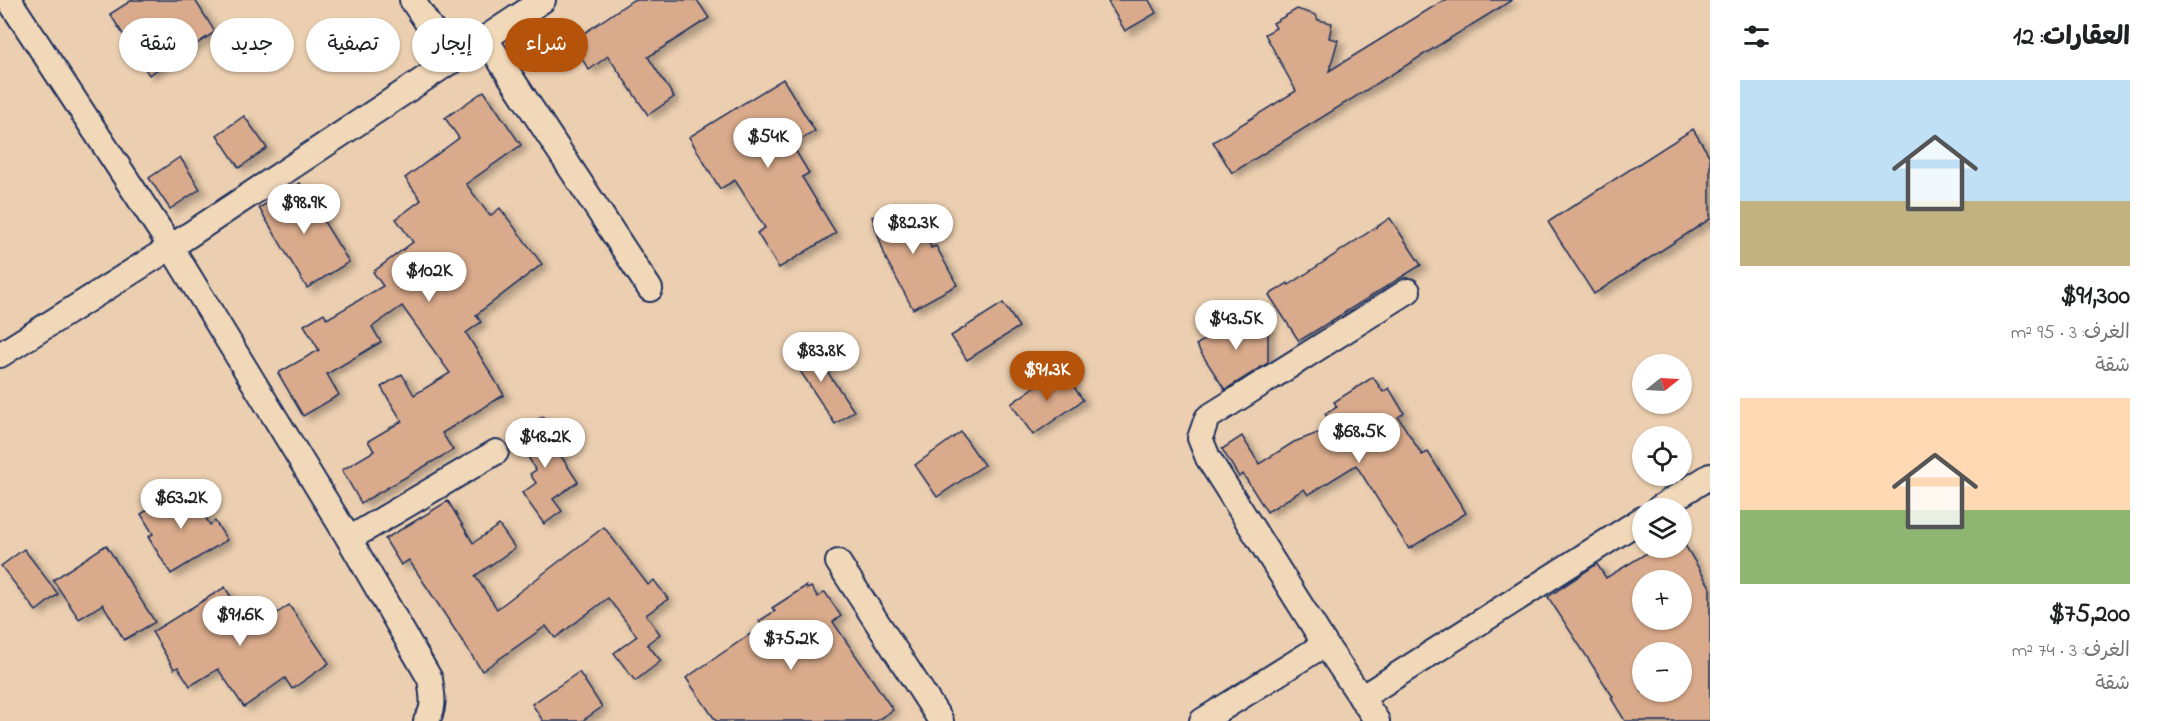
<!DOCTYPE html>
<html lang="ar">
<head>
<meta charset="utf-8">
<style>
  body { margin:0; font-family:"Indie Flower","Playpen Sans Arabic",sans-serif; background:#f2f2f2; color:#202124; direction:rtl; height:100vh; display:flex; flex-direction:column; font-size:22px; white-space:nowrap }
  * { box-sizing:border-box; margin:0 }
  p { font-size:20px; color:#757577 }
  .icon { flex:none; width:33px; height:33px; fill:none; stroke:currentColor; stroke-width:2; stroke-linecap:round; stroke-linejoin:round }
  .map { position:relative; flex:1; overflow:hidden; direction:ltr }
  .drawer { display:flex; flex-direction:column; background:#fff; width:450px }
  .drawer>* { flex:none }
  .top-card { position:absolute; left:18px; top:18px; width:570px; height:54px; direction:rtl; display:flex; gap:12px }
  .needle { width:39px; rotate:72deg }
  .fabs { position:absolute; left:1632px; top:354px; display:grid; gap:12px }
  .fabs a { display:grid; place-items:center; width:60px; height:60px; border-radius:50%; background:#fff; box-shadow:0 2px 4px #0004; font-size:30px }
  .price { position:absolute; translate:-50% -51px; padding:0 14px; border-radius:21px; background:#fff; color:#222; font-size:20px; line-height:39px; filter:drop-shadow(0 2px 3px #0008) }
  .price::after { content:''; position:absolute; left:50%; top:36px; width:18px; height:14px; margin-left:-9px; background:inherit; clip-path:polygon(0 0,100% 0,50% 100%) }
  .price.selected { background:#b45309; color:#fff }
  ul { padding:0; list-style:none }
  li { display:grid; align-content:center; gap:12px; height:318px; padding:0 30px }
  li span { display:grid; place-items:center; height:186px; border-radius:0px; color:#555 }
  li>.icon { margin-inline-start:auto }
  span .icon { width:108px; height:108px; fill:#fffc; stroke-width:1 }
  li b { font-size:26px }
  h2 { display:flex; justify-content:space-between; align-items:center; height:72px; padding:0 30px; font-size:26px }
  .tag { padding:0 21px; border-radius:27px; background:#fff; box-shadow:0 2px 4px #0004; font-size:21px; line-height:54px }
  .tag.selected { background:#b45309; color:#fff }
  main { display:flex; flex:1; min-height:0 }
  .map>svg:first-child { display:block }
  .building { fill:#d9aa8b; stroke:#1b2f5e; stroke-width:1.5; fill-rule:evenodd; filter:url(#shadow) }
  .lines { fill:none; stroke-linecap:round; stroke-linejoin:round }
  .minor-casing { stroke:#1b2f5e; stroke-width:28 }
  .minor { stroke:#f1d8b9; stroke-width:24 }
</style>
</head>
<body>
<main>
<section class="drawer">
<h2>العقارات: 12<svg class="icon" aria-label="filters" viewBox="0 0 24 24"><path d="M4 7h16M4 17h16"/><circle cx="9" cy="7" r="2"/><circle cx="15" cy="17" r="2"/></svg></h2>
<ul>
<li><span style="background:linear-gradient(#bfe0f5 65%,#c2b280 0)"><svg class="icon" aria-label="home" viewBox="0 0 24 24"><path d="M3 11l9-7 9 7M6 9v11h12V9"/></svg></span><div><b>$91,300</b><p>الغرف: 3 · 95 m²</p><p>شقة</p></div></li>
<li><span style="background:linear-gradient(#ffd9b3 60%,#8fb573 0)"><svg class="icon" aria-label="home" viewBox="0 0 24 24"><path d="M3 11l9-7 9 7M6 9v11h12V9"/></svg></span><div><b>$75,200</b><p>الغرف: 3 · 74 m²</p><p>شقة</p></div></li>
</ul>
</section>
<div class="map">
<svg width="1710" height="721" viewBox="0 0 1710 721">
  <defs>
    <filter id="shadow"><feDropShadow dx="6" dy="4" stdDeviation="3" flood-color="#0004"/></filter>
  </defs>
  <rect width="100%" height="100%" fill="#eccfb0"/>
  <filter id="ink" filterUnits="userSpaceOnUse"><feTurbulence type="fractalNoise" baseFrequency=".0167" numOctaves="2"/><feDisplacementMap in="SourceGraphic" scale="12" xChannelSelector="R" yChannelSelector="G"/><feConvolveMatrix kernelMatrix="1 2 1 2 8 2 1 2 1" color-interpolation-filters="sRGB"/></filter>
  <g filter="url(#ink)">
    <g class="building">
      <polygon points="132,0 195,0 215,32 149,75 110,14"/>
      <polygon points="633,0 697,0 709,18 648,57 674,97 648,115 608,56 589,70 571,42"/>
      <polygon points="1107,0 1149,0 1156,13 1125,31"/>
      <polygon points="1444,0 1512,0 1232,173 1213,142 1296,91 1265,34 1276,28 1273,23 1297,9 1316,15 1318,20 1332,23 1329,38 1338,40 1329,71"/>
      <polygon points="783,79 815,131 792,145 809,173 802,177 836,233 779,268 757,233 765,228 735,180 720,189 689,137"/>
      <polygon points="484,91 521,145 466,184 490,216 500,208 542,264 476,315 481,322 466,333 504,395 442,433 453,450 361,503 342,470 374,451 368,441 402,421 381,387 402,374 414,395 450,373 402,306 372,327 381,342 327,374 339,395 303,416 278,373 319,350 304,325 324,313 327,319 383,286 373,272 413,242 396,219 421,200 405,178 459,138 445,118"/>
      <polygon points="244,116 267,148 239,168 217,135"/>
      <polygon points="1693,129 1710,157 1710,219 1594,294 1548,222"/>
      <polygon points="180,157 200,189 170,209 149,178"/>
      <polygon points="300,183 349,262 307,288 259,208"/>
      <polygon points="915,202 931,248 936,246 957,285 913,309 886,259 872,217"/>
      <polygon points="1390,218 1421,265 1299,341 1269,295 1288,283 1289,285"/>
      <polygon points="1003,303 1019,327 967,360 951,336"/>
      <polygon points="1238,318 1268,326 1268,363 1225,390 1196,345"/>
      <polygon points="807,342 854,411 835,424 789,354"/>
      <polygon points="1061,368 1083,400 1033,435 1011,404"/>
      <polygon points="1373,377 1383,392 1389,388 1404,413 1398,417 1422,455 1428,452 1466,513 1409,549 1356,465 1308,495 1304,489 1267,512 1243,474 1239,477 1222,449 1242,436 1259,464 1294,442 1334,427 1325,414 1337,407 1334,402"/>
      <polygon points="543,416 557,437 551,441 578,482 553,499 562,511 544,524 522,493 536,483 530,474 536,470 515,435"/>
      <polygon points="961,432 984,465 937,497 915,465"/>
      <polygon points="186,486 210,525 215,521 227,540 171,574 148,537 153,534 141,514"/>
      <polygon points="448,501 473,543 499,525 515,548 475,576 497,609 604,527 648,585 654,580 668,599 646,615 660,634 647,644 661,661 635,681 614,653 637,636 608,598 555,638 546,626 482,671 409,560 401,565 385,539"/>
      <path d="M 1682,540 L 1710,587 L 1710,721 L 1625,721 L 1611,698 L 1613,697 L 1548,597 L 1597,564 L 1606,578 L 1655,548 L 1682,548 ZM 1642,580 L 1682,580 L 1682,620 L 1642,620 ZM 1642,652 L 1682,652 L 1682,692 L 1642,692 Z"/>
      <polygon points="106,545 155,622 124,640 103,604 79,619 53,580"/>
      <polygon points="24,549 58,594 36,611 1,566"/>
      <polygon points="806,586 807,589 811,587 818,597 825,592 841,616 833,622 893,710 876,721 716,721 686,678 762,626 759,621 775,611 772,608"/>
      <polygon points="225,587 251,631 289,605 329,663 292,689 285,678 244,707 218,669 190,686 178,667 174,669 152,632"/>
      <polygon points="579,672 602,707 582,721 543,721 532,704"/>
    </g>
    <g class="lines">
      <g class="minor-casing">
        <g id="minor">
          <path d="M 9,0 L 171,247 L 349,539 L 430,679 C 432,694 436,708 426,721"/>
          <polyline points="412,0 453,61"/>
          <polyline points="485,38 650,289"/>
          <polyline points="0,355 171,247 543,0"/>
          <polyline points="1659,508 1710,476"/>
          <polyline points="349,539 496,452"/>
          <polyline points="838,562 941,721"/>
          <polyline points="1361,698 1642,519"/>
          <polyline points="1202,721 1325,644"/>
          <polyline points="1377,721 1325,644 1208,458 1200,438 1207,418 1408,291"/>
        </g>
      </g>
      <use href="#minor" class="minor"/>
    </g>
  </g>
</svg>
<div class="fabs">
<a><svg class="needle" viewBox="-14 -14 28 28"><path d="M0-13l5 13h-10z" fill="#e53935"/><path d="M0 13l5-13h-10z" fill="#757577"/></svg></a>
<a><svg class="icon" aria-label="locate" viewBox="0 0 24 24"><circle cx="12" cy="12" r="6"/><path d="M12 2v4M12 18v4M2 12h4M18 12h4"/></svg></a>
<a><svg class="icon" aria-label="layers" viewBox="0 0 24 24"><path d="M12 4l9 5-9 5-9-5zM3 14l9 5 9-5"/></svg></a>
<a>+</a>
<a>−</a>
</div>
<b class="price" style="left:768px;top:169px">$54K</b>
<b class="price" style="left:304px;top:235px">$98.9K</b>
<b class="price" style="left:913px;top:255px">$82.3K</b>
<b class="price" style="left:429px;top:303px">$102K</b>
<b class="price" style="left:1236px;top:351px">$43.5K</b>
<b class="price" style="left:821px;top:383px">$83.8K</b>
<b class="price selected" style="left:1047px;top:402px">$91.3K</b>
<b class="price" style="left:1359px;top:464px">$68.5K</b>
<b class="price" style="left:545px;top:469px">$48.2K</b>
<b class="price" style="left:181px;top:530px">$63.2K</b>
<b class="price" style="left:240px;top:647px">$91.6K</b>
<b class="price" style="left:791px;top:671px">$75.2K</b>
<div class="top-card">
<a class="tag selected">شراء</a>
<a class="tag">إيجار</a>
<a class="tag">تصفية</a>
<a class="tag">جديد</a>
<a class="tag">شقة</a>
</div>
</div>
</main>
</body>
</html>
